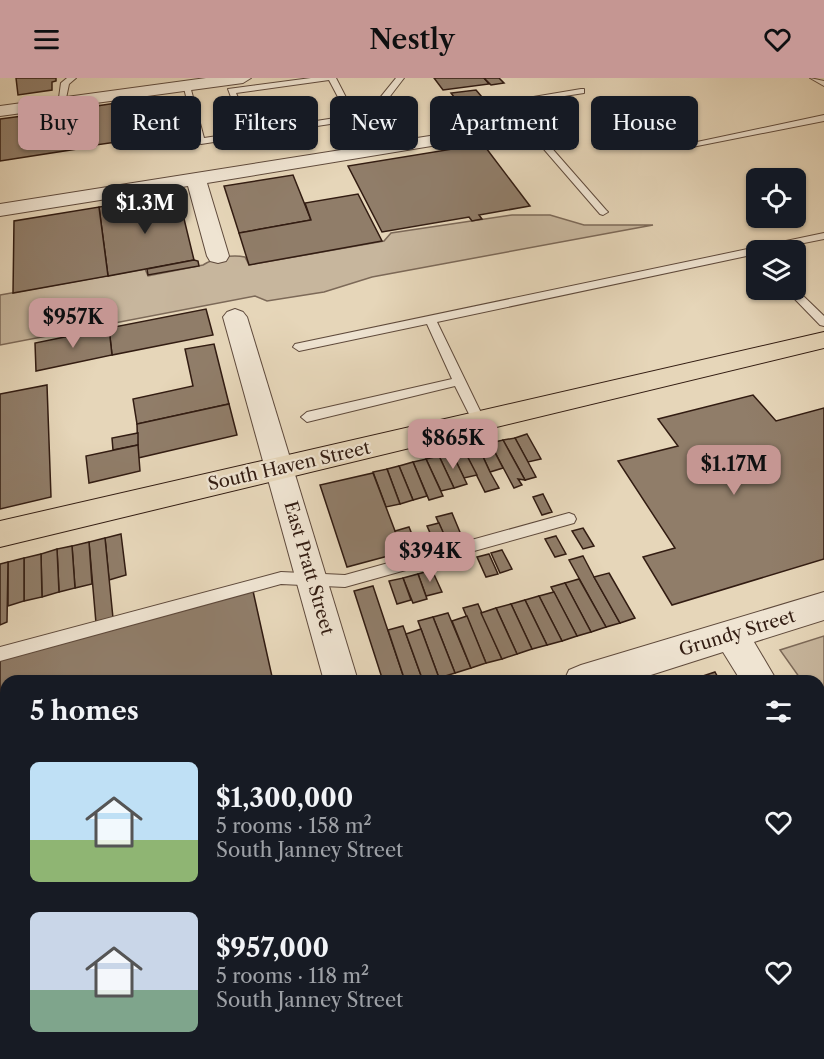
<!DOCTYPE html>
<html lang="en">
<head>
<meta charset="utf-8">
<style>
  body { margin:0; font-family:"Libre Caslon Text",serif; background:#242831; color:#f1f3f6; height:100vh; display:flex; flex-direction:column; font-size:22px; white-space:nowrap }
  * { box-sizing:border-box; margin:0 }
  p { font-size:20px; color:#9ea1a6 }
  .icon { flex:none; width:33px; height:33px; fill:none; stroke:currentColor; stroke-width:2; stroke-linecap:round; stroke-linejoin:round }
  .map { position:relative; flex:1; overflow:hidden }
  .sheet { position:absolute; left:0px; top:597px; width:825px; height:384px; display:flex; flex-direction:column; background:#171b24; border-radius:18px 18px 0 0; box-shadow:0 2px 4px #0004 }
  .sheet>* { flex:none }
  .banner { position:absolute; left:18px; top:18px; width:789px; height:54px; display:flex; gap:12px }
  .tools { position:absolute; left:746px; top:90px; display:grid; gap:12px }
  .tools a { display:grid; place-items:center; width:60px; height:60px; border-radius:9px; background:#171b24; box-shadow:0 2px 4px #0004; font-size:30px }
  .price { position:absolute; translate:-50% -51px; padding:0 14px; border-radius:12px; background:#c59692; color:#111; font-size:20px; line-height:39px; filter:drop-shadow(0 2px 3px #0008) }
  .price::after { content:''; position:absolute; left:50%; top:36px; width:18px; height:14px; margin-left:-9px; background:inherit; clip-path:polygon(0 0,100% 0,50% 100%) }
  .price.current { background:#222; color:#fff }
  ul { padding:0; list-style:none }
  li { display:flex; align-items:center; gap:18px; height:150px; padding:0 30px }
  li span { display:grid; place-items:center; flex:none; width:168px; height:120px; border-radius:9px; color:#555 }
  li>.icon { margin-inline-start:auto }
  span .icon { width:72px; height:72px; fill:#fffc; stroke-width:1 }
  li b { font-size:26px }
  h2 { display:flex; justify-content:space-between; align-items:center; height:72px; padding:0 30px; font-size:26px }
  .chip { padding:0 21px; border-radius:9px; background:#171b24; box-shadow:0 2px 4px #0004; font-size:21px; line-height:54px }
  .chip.current { background:#c59692; color:#111 }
  header { display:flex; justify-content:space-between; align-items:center; height:78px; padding:0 30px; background:#c59692; color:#111; font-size:27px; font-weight:600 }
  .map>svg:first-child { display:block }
  .green { fill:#c7b69d; stroke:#7c6958; stroke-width:1.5 }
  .building { fill:#907d69; stroke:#321c12; stroke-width:1.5 }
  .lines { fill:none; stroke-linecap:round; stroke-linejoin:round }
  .lane-casing { stroke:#5f4a3c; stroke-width:2 }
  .street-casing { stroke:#5f4a3c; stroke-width:2 }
  .primary-casing { stroke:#321c12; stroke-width:2 }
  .lane { fill:#efe4d2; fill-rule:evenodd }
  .street { fill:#efe4d2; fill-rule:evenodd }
  .primary { fill:#e6d6b9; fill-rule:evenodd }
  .labels { text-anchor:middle; stroke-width:4.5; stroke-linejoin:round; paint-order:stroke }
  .street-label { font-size:18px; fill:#321c12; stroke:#efe4d2 }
</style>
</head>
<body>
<header><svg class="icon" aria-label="menu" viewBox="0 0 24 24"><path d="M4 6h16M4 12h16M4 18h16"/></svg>Nestly<svg class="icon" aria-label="heart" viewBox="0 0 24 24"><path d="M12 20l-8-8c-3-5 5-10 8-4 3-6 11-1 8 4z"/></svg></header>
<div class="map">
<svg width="824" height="981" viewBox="0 0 824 981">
  <rect width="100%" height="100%" fill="#e6d6b9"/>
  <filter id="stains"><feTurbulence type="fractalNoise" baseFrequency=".00333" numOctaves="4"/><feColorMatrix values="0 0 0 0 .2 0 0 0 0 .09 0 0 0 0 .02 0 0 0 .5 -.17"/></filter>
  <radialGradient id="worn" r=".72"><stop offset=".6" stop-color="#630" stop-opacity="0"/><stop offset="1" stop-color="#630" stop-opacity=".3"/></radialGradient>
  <g class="green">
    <path d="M 512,137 L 550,137 L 584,147 L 653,147 L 372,199 L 324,214 L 267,223 L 255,218 L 0,267 L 0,217 L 145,191 L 148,198 L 203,187 C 214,180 231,176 245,179 L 249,187 L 384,163 L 391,155 Z"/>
    <polygon points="824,558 824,634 819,627 819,603 802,603 780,572"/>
  </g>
  <g class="building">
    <polygon points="16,0 56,0 56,3 52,4 52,12 18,17"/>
    <polygon points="434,0 484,0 489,6 443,12"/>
    <polygon points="484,0 499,0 504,5 491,7"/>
    <polygon points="476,12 493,32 467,36 451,15"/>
    <polygon points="123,24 130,62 96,67 90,29"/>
    <polygon points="90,29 96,68 0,83 0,41"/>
    <polygon points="483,66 530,128 479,137 482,141 472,143 469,139 382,154 348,88"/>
    <polygon points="293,97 311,142 239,155 224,108"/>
    <polygon points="178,116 194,182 108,198 99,129"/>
    <polygon points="358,116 382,163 249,187 239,155 311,142 305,125"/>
    <polygon points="99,129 108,198 13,215 14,143"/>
    <polygon points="194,182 198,183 199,188 148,197 147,191"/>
    <polygon points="206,231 213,257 112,277 109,250"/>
    <polygon points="109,250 112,277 36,293 35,265"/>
    <polygon points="214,266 229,326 137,346 133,321 193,308 185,271"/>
    <polygon points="47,307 51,419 0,431 0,316"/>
    <polygon points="753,317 776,343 824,330 824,481 672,527 643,479 675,470 618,383 678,368 658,341"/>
    <polygon points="229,326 237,357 138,380 137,346"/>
    <polygon points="138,355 138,367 113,372 112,360"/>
    <polygon points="527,356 541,381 528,384 515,360"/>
    <polygon points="515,360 528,384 536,399 525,402 503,362"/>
    <polygon points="503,362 525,402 518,401 522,407 514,410 490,365"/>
    <polygon points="490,365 503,390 490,394 478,368"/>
    <polygon points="138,367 140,393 89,405 86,378"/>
    <polygon points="478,368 490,394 499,410 485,414 464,372"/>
    <polygon points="464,372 477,397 464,400 452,375"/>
    <polygon points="452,375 467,406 454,410 439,378"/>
    <polygon points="439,378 454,410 441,413 426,381"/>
    <polygon points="426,381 443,418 429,422 413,384"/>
    <polygon points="413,384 427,418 413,422 399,388"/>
    <polygon points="399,388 413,422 400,426 387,391"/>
    <polygon points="387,391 400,426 386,429 373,394"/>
    <polygon points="373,395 403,474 347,489 320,407"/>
    <polygon points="543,416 552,434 542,437 533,419"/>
    <polygon points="452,435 462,459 447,464 436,439"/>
    <polygon points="439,445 447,463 435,466 427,448"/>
    <polygon points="409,449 418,471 403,475 395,453"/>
    <polygon points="583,450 594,468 583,471 572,453"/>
    <polygon points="121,456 126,497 109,502 105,460"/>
    <polygon points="556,458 566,476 555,479 545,461"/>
    <polygon points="105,460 113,540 96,545 89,464"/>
    <polygon points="89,464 92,506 75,510 72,468"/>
    <polygon points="72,468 75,510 59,514 57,471"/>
    <polygon points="57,471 59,514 42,519 41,476"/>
    <polygon points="502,472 512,491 500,495 491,475"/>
    <polygon points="41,476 42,519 24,523 24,480"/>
    <polygon points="489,476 498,496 486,499 477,479"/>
    <polygon points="583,478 594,499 620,545 606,549 569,482"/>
    <polygon points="24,480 24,523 8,528 8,484"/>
    <polygon points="8,484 7,544 0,547 0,486"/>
    <polygon points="432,492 442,514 426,518 418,496"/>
    <polygon points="609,495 635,540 620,545 594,499"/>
    <polygon points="418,496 427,521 413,525 403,500"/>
    <polygon points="403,500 411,522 397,526 389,503"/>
    <polygon points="579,501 606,549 591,554 565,505"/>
    <polygon points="565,505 591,554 577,558 551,509"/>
    <polygon points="373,508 385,544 405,603 383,603 354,513"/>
    <polygon points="253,513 273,603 6,603 6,732 0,734 0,581"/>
    <polygon points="554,514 577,558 562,563 539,518"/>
    <polygon points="539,518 562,563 547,567 525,522"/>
    <polygon points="525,522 547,567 532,571 511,526"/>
    <polygon points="478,526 502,581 486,585 463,530"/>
    <polygon points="511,526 532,571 517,576 496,530"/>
    <polygon points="496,530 517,576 502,581 481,535"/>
    <polygon points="448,535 471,590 455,595 433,539"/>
    <polygon points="467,538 486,585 471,590 452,543"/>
    <polygon points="433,539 455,595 439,600 418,543"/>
    <polygon points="403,548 406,556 423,603 405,603 388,552"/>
    <polygon points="421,551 439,600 428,603 423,603 406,556"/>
    <polygon points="715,594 720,603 688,603"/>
    <polygon points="824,772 824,799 819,801 819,774"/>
    <polygon points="824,799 824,826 819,828 819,801"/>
    <polygon points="824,826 824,855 819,857 819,828"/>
    <polygon points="824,855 824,886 819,888 819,857"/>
    <polygon points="824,886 824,916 819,918 819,888"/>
    <polygon points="824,916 824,950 819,952 819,918"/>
    <polygon points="90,975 122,975 106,981 91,981"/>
    <polygon points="122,975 187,975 174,981 106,981"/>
    <polygon points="302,975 373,975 358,981 286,981"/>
    <polygon points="373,975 391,975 393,981 358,981"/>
    <polygon points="502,975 535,975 520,981 504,981"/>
    <polygon points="535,975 596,975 598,979 593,981 520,981"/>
    <polygon points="651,975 675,975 678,981 654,981"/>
    <polygon points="675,975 699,975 702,981 678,981"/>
    <polygon points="699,975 725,975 728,981 702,981"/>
    <polygon points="725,975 750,975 753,980 728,981"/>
  </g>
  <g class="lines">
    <g class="lane-casing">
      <g id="lane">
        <polygon points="67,0 76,0 69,6 65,25 58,27 61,5"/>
        <path d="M 311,0 L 336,0 L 353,33 L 375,26 L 396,0 L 404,0 L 381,30 L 356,37 L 356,42 L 201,66 L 197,63 L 183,6 L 190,8 L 204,60 L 244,54 L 228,11 ZM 329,2 L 348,38 L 252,53 L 236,15 Z"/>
        <polygon points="810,0 824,3 824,8"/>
        <polygon points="581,11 584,11 584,15 513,26 606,132 608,134 603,137 600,136 503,24"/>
        <polygon points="824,37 824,43 682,71 678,68"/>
        <polygon points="824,155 824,161 769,172 756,172 756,176 437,244 485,343 484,346 474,346 455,308 307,344 301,339 307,334 452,301 427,246 299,273 293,269 295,266"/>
        <polygon points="795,210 824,238 824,248 820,247 786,212"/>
        <polygon points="569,435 574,437 576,441 574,445 345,509 281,506 0,583 0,569 281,494 345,497"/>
        <polygon points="819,970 824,981 801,981 799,975 819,975"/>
        <polygon points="227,975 249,975 250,981 228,981"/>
        <polygon points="633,975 656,975 658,981 635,981"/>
      </g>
    </g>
    <g class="street-casing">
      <g id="street">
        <polygon points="206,0 251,0 243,5 0,38 0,28"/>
        <polygon points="474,51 480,52 483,56 480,60 207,105 229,178 226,183 218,185 210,183 207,178 188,108 0,138 0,126"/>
        <polygon points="235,231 243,234 247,239 358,603 324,603 223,239 227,234"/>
        <polygon points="824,514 824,542 754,564 777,603 741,603 723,574 632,603 564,603 569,592 581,587"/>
        <polygon points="819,674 824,676 824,720 819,718"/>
        <polygon points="6,765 6,805 0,807 0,767"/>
        <rect x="19" y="975" width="46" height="6"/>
        <polygon points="426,975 472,975 474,981 428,981"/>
      </g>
    </g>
    <g class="primary-casing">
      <polygon id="primary" points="824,254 824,270 0,469 0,443"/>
    </g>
    <use href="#lane" class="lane"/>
    <use href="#street" class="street"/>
    <use href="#primary" class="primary"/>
  </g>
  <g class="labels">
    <g class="street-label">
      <text transform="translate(289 388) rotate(-13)" y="6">South Haven Street</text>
      <text transform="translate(309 490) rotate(74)" y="6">East Pratt Street</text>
      <text transform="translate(737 555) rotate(-17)" y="6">Grundy Street</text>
    </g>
  </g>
  <rect width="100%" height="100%" filter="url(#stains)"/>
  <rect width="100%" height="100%" fill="url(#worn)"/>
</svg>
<div class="tools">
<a><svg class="icon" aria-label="locate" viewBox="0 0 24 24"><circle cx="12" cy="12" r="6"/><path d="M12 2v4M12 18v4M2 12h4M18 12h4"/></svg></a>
<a><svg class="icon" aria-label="layers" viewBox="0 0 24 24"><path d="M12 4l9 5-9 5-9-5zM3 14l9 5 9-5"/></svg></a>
</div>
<b class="price current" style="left:145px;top:157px">$1.3M</b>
<b class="price" style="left:73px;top:271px">$957K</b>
<b class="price" style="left:453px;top:392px">$865K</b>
<b class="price" style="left:734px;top:418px">$1.17M</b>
<b class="price" style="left:430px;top:505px">$394K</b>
<div class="banner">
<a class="chip current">Buy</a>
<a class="chip">Rent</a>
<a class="chip">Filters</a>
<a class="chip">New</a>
<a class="chip">Apartment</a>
<a class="chip">House</a>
</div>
<section class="sheet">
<h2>5 homes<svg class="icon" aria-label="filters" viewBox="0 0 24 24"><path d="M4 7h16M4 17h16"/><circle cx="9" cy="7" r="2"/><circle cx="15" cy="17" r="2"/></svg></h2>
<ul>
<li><span style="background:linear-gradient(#bfe0f5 65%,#8fb573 0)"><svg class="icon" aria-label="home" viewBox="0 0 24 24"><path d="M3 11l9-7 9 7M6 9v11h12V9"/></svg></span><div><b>$1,300,000</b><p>5 rooms · 158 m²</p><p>South Janney Street</p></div><svg class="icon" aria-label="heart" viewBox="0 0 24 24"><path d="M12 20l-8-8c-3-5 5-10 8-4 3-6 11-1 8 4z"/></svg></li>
<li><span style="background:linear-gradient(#c9d6e8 65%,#7fa58c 0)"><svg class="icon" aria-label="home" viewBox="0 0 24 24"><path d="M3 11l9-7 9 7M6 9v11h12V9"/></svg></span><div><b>$957,000</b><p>5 rooms · 118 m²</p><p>South Janney Street</p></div><svg class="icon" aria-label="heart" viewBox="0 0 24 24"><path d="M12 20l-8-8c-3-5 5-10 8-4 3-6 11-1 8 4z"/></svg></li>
</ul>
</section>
</div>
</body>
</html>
